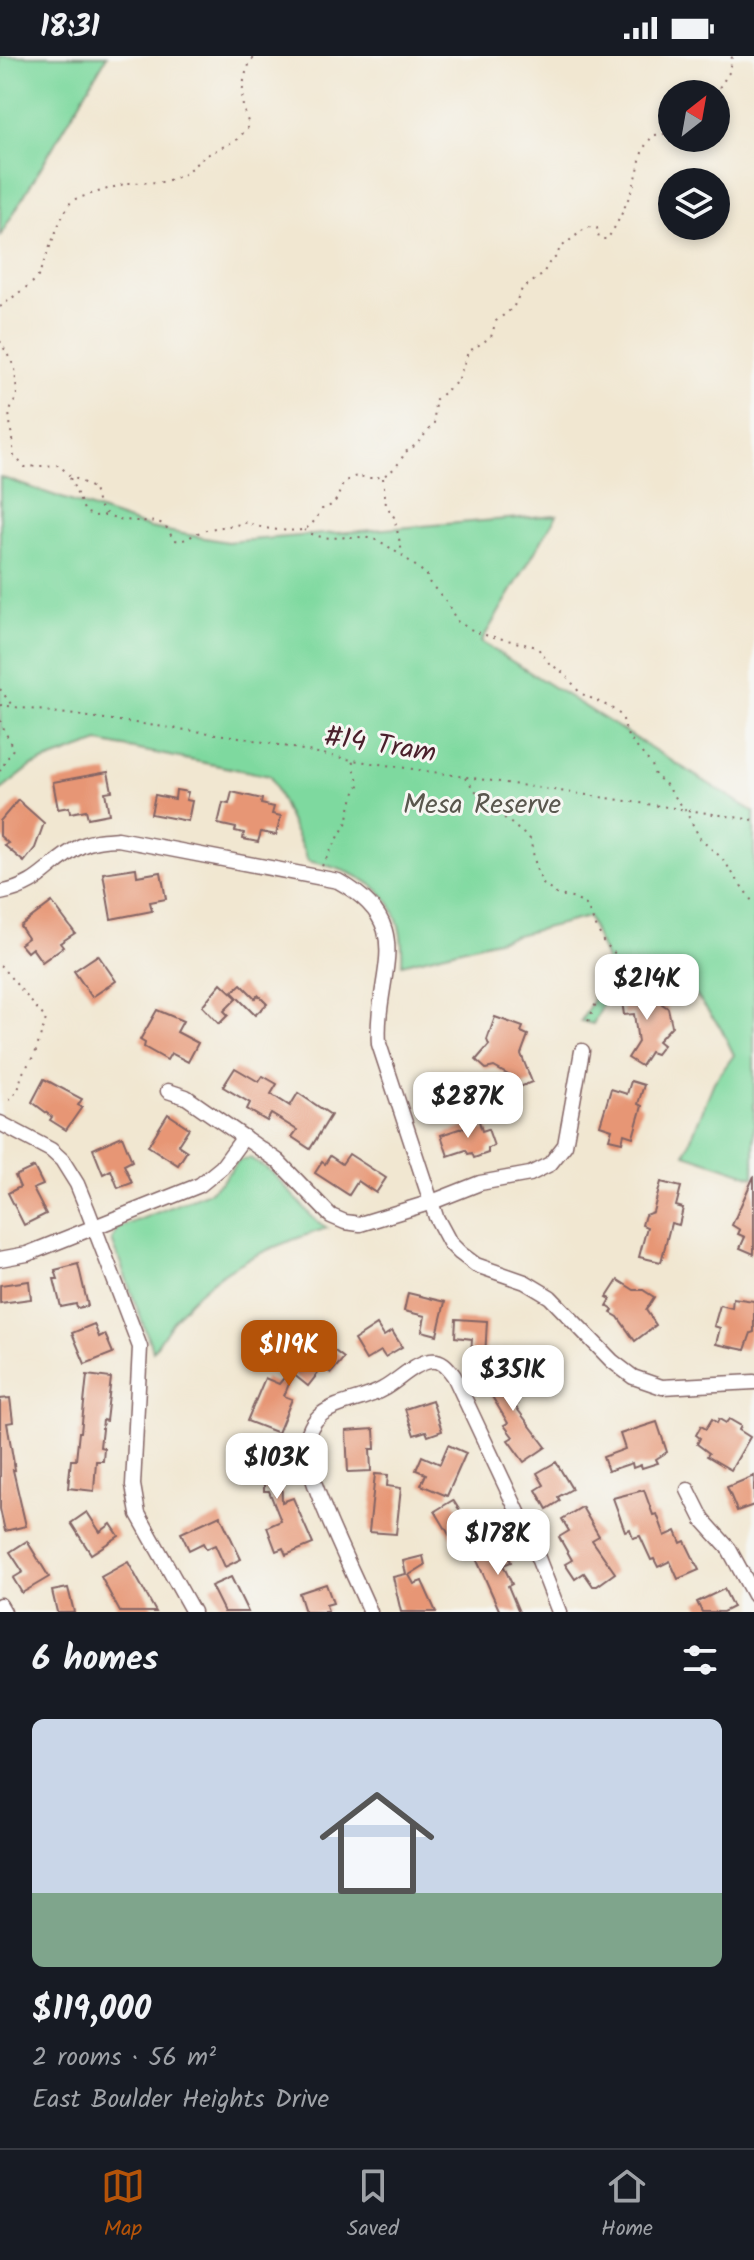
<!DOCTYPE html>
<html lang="en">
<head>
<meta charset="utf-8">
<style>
  body { margin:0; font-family:Kalam,sans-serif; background:#242831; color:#f1f3f6; height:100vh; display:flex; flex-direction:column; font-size:30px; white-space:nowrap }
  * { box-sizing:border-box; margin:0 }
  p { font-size:26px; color:#9ea1a6 }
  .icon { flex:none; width:44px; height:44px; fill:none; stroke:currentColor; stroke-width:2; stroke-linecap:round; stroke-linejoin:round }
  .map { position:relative; height:1556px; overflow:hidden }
  .side { display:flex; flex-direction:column; background:#171b24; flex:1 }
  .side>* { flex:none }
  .needle { width:52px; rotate:31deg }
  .buttons { position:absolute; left:658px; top:24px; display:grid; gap:16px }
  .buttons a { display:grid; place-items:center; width:72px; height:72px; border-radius:50%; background:#171b24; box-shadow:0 4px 12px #0003; font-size:40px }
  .price { position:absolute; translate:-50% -68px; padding:0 18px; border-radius:16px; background:#fff; color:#222; font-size:26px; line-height:52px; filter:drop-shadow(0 2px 4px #0008) }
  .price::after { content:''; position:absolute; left:50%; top:48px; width:24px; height:18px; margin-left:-12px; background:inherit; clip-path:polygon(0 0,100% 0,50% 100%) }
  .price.current { background:#b45309; color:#fff }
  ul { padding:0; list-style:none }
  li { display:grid; align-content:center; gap:16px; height:424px; padding:0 32px }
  li span { display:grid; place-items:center; height:248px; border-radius:12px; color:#555 }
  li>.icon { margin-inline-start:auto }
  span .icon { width:144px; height:144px; fill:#fffc; stroke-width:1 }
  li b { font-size:34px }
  h2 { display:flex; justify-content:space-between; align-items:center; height:96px; padding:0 32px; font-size:34px }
  .status { display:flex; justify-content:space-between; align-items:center; height:56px; padding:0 40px; background:#171b24; direction:ltr }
  .status svg { height:22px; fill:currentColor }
  .tab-bar { display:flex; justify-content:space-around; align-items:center; height:112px; border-top:2px solid #363941; background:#171b24; font-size:22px; color:#9ea1a6 }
  .tab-bar a { display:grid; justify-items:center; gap:4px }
  .tab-bar .current { color:#b45309 }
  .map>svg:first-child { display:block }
  .green { fill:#7ed99f; stroke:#647c65; stroke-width:2 }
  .building { fill:#e79674 }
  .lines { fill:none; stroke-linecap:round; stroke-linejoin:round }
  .street-casing { stroke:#846565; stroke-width:17 }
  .path { stroke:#846565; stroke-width:2; stroke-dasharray:2 6; stroke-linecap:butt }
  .street { stroke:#fff; stroke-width:14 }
  .labels { text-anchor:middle; stroke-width:6; stroke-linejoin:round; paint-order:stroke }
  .street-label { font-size:28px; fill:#4a1f2b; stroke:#f6f6f2 }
  .park-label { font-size:28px; fill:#5a574e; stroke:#f6f6f2 }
</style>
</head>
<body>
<div class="status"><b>18:31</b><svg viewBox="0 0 49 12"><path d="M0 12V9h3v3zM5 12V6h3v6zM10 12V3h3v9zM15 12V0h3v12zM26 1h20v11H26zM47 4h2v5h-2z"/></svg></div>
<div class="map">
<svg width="754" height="1556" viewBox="0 0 754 1556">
  <rect width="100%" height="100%" fill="#f6f6f2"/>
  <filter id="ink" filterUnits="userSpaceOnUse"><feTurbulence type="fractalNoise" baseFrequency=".0125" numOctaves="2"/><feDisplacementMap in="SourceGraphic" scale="16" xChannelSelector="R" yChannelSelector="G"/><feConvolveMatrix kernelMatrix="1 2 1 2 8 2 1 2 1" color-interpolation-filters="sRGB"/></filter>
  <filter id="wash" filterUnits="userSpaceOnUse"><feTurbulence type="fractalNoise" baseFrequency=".006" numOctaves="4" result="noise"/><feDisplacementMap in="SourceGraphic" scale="32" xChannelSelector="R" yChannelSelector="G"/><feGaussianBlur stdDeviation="1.8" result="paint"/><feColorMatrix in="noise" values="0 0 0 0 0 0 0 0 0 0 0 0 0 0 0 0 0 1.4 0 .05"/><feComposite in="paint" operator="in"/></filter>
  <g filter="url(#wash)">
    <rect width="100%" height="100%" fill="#f1e7d1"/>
    <g class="green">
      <polygon points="0,0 107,0 0,180"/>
      <path d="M 0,421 L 150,472 L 227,486 L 557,459 L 481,586 L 754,756 L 754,1121 L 685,1098 L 714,1026 L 734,999 L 721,972 L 673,909 L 615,927 L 593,968 L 581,965 L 610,913 L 588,861 L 402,908 C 406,838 369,818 308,805 L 270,720 L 99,686 L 32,710 L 0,735 Z"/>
      <path d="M 250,1102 L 272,1116 L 314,1163 L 327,1172 C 275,1189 218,1210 182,1254 C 171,1266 163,1281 153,1295 L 112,1184 L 118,1172 L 209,1136 L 222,1125 L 238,1105 Z"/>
    </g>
    <g id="blocks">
      <g class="building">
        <polygon points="108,716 112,735 105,736 109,758 88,762 86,754 70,757 69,751 58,753 53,726"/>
        <polygon points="176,734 188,736 186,744 192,745 188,765 151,758 155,739 175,743"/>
        <polygon points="232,736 262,743 261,748 274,751 272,758 281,760 276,779 261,776 258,786 243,783 244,777 235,775 236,772 218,768 223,747 229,748"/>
        <polygon points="18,744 44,767 35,792 24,806 4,789 8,787 0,780 0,765"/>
        <polygon points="136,812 137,820 161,816 166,843 150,846 152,855 111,863 103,817"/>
        <polygon points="52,846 75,877 60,887 63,891 42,906 32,892 27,896 20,888 28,882 20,870"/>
        <polygon points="98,899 116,925 92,941 74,915"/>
        <polygon points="221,927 237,942 224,955 228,959 219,968 202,950"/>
        <polygon points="241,928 255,942 258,939 267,948 255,959 232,936"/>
        <polygon points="640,932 650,938 653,934 666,943 662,948 668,952 672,970 658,985 663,989 656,998 650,996 641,1010 628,1002 638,986 634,958 624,959 622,945 627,944 625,934"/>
        <polygon points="157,954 183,965 177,976 198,987 188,1006 171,997 167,1004 144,991 145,987 140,984"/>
        <polygon points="495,961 523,971 521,976 528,979 521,998 532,1026 515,1033 510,1020 494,1011 486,1013 476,1004 489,989 487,984"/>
        <polygon points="235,1012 259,1026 263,1020 277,1028 271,1038 290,1050 298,1037 331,1059 310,1093 292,1081 297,1074 271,1058 267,1065 247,1053 250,1047 223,1031"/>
        <polygon points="44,1023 82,1043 78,1049 82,1051 66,1074 50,1064 52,1061 32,1046"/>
        <polygon points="631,1025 644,1029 638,1048 642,1050 633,1081 624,1078 622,1086 609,1083 612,1073 600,1069 611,1033 627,1038"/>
        <polygon points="168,1058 189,1072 178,1089 187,1095 178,1109 148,1090"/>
        <polygon points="478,1062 482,1075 488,1073 494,1090 488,1092 488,1097 474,1102 472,1097 468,1098 466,1094 448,1100 441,1079 465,1071 464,1067"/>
        <polygon points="122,1080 132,1105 124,1109 132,1127 118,1132 111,1114 103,1118 93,1093"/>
        <polygon points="349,1098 386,1122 376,1137 358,1125 349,1139 315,1117 322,1106 325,1108 330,1100 342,1108"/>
        <polygon points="34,1111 43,1129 33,1133 46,1158 24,1169 8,1137 20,1131 15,1120"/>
        <polygon points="754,1120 754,1198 740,1192 745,1181 738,1178 740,1174 732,1169"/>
        <polygon points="661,1126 681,1131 676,1150 683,1152 679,1169 671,1167 661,1206 639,1201 647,1171 642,1169 645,1159 653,1156"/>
        <polygon points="78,1208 88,1250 77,1252 76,1248 61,1251 54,1223 58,1223 55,1214"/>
        <polygon points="618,1224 634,1234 643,1234 654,1241 646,1254 656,1269 635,1285 618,1261 611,1257 613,1254 607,1250 611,1243 607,1241"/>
        <polygon points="29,1225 31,1243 0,1247 0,1229"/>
        <polygon points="408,1237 445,1246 437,1279 422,1275 425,1260 404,1255"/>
        <polygon points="733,1242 754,1245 754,1276 751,1277 745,1294 716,1288 720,1272 714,1270 720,1249 732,1252"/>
        <polygon points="456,1263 487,1265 485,1301 471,1300 472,1283 455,1281"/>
        <polygon points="94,1268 99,1281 105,1278 113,1297 85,1308 72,1277"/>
        <polygon points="377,1269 384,1280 392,1275 402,1291 385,1301 381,1295 366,1304 354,1284"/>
        <polygon points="312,1287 328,1299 332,1293 344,1302 331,1317 323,1311 308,1330 293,1318 284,1340 292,1343 278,1377 247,1365 265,1322 279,1328"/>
        <polygon points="502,1307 517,1333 511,1337 518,1348 515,1350 546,1391 524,1406 508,1384 513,1381 504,1369 508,1367 482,1324 488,1321 486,1316"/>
        <polygon points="87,1319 111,1322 106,1365 103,1364 100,1391 104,1392 103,1405 96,1405 94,1435 68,1432 71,1404 76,1404 79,1376 81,1376"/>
        <polygon points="10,1342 13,1366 7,1367 15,1414 13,1414 26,1470 5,1475 0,1453 0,1343"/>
        <polygon points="432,1344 442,1375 428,1380 426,1375 414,1379 405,1353"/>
        <polygon points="712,1363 717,1367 719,1363 726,1367 729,1363 741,1370 739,1374 750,1381 731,1414 707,1400 709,1397 697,1388 700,1382 696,1379 701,1370 706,1373"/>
        <polygon points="657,1366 667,1396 656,1403 658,1407 642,1412 641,1409 633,1412 632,1407 608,1415 603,1401 625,1393 620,1378"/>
        <polygon points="374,1373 375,1393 370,1393 371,1415 348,1416 346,1375"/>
        <polygon points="448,1389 466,1397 447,1440 421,1429 426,1418 416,1414 422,1400 440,1408"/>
        <polygon points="272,1391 273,1413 281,1413 282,1446 293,1442 313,1488 286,1499 283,1492 276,1495 267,1471 281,1465 269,1435 264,1435 264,1425 244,1426 243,1392"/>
        <polygon points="556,1406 572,1433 558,1441 560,1445 547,1453 536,1434 544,1429 537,1417"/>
        <polygon points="375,1418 388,1419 387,1430 401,1432 396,1478 369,1476"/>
        <polygon points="754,1420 754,1449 737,1455 727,1431"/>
        <polygon points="644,1434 653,1459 657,1458 665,1480 676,1475 681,1487 685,1485 699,1514 678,1523 670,1505 658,1511 654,1503 651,1504 640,1480 633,1482 630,1473 625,1475 613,1442"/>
        <polygon points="453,1444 467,1466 481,1458 489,1470 456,1490 435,1455"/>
        <polygon points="582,1451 599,1480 592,1484 615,1517 597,1530 593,1530 584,1517 575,1523 565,1508 572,1504 559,1481 569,1475 562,1463"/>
        <polygon points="87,1456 100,1476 111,1468 119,1480 91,1498 71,1467"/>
        <polygon points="220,1459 241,1503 225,1511 215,1489 206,1493 203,1487 189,1494 181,1477"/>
        <polygon points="27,1485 49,1521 22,1537 13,1522 23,1516 10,1496"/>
        <polygon points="503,1488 511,1506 503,1509 512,1528 508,1530 519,1556 500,1556 475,1500"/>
        <polygon points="423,1500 425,1509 409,1519 414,1528 422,1525 436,1556 401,1556 393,1521 406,1518 403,1505"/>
        <polygon points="128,1506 156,1556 120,1556 101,1521"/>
        <polygon points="231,1521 248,1556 224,1556 211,1530"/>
        <polygon points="326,1528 333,1547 326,1549 328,1556 305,1556 299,1537"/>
        <polygon points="68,1532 74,1556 57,1556 52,1535"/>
        <polygon points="724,1533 733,1551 723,1556 702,1556 697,1546"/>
      </g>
    </g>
  </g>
  <g filter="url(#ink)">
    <use href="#blocks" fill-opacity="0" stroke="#846565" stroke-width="2"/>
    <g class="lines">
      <g class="street-casing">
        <g id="street">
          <path d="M 0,837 C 43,829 48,806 81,790 C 93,784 105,784 118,783 L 338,825 C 420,870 374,917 379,988 L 436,1161 L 450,1187 L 460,1197 L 476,1209 L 525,1226 L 550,1241 L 612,1305 L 633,1321 L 662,1331 L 754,1326"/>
          <polyline points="168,1035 186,1041 278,1105 331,1160 345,1166 360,1168 432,1146 480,1127 530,1118 550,1108 565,1089 582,995"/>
          <polyline points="0,1067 51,1094 62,1104 77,1128 88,1155 140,1291 133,1429 138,1458 193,1556"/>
          <polyline points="0,1203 27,1198 200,1129 222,1111 244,1081"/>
          <polyline points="688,1434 703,1464 729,1493 754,1539"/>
          <polyline points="0,1549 4,1556"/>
          <path d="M 370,1556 C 357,1524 304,1419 306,1391 C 310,1343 353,1351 383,1333 C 398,1325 413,1308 430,1305 C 442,1303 448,1312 454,1320 L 531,1484 L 559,1556"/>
        </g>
      </g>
      <g class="path">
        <polyline points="715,38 730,15 732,0"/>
        <path d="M 0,251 L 37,223 L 61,163 L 72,144 L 127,127 L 163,126 L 183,119 L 205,100 L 238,83 L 249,70 C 248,64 244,57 243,51 C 241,35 244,10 256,0"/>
        <path d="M 0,285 L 15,312 L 17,340 L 9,357 L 14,400 L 25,411 L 59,409 L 69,419 L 93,432 C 96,437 96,445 99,450 C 114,473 152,460 164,469 C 169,473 170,480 175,484 C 186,486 190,480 200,476 C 216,470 233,471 248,466 C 257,473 294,477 305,473 C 313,469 317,461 322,453 C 345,447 334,430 351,422 C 359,418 363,422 370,422 C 387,423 399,410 405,396 C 419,389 423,379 434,368 L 435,344 L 458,325 L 468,296 L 491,281 L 496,265 L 513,252 L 522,233 L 542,219 L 549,207 L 556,201 L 560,192 L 587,171 L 597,172 L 599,183 L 607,183 C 619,167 628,144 635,125 C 642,105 637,96 654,79 L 672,77"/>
        <polyline points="70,422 85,456 95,460 109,459"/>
        <polyline points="383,422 386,449 394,461 403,500 427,519 427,524 446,545 457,565 468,572 481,578 537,591 549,607 565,618 580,637 610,651 622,660 628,681 652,709 655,720 664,726 685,754 701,784 722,802 754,848"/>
        <path d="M 304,474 C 327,488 344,478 368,482 C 382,484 391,493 402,500"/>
        <polyline points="0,633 11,648"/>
        <polyline points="0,649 239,681 352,704 754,764"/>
        <polyline points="0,664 13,693 0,715"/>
        <polyline points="465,722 485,746 530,783 537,815 543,828 556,838 575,843 586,849 603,885 622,905 602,933 587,968"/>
        <polyline points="322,810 347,766 353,740 359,729 352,704"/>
        <polyline points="0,909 46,963 35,998 22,1018 18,1035 9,1043"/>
      </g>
      <use href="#street" class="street"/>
    </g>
  </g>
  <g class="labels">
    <g class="street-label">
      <text transform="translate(380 687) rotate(9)" y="10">#14 Tram</text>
    </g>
    <g class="park-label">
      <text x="482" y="757">Mesa Reserve</text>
    </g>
  </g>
</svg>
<div class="buttons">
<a><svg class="needle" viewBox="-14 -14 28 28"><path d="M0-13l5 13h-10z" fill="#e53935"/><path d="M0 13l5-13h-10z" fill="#9ea1a6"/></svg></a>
<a><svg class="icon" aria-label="layers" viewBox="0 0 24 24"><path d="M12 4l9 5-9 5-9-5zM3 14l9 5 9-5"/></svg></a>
</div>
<b class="price" style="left:647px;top:966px">$214K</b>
<b class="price" style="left:468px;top:1084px">$287K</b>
<b class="price current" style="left:289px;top:1332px">$119K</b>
<b class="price" style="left:513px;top:1357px">$351K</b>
<b class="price" style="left:277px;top:1445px">$103K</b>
<b class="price" style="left:498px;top:1521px">$178K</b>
</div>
<section class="side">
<h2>6 homes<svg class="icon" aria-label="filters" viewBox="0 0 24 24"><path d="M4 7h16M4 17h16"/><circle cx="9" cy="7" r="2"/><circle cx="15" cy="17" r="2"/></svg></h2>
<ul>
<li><span style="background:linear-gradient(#c9d6e8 70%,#7fa58c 0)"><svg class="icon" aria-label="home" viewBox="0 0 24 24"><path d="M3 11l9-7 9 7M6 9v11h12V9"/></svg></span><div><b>$119,000</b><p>2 rooms · 56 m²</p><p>East Boulder Heights Drive</p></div></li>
</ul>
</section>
<nav class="tab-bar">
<a class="current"><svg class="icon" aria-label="map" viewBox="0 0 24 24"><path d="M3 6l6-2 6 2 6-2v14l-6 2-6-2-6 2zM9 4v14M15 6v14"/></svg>Map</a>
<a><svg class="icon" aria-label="saved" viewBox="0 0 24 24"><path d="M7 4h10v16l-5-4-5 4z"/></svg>Saved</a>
<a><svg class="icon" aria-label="home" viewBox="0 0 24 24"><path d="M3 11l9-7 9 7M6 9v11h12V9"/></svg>Home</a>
</nav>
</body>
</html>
